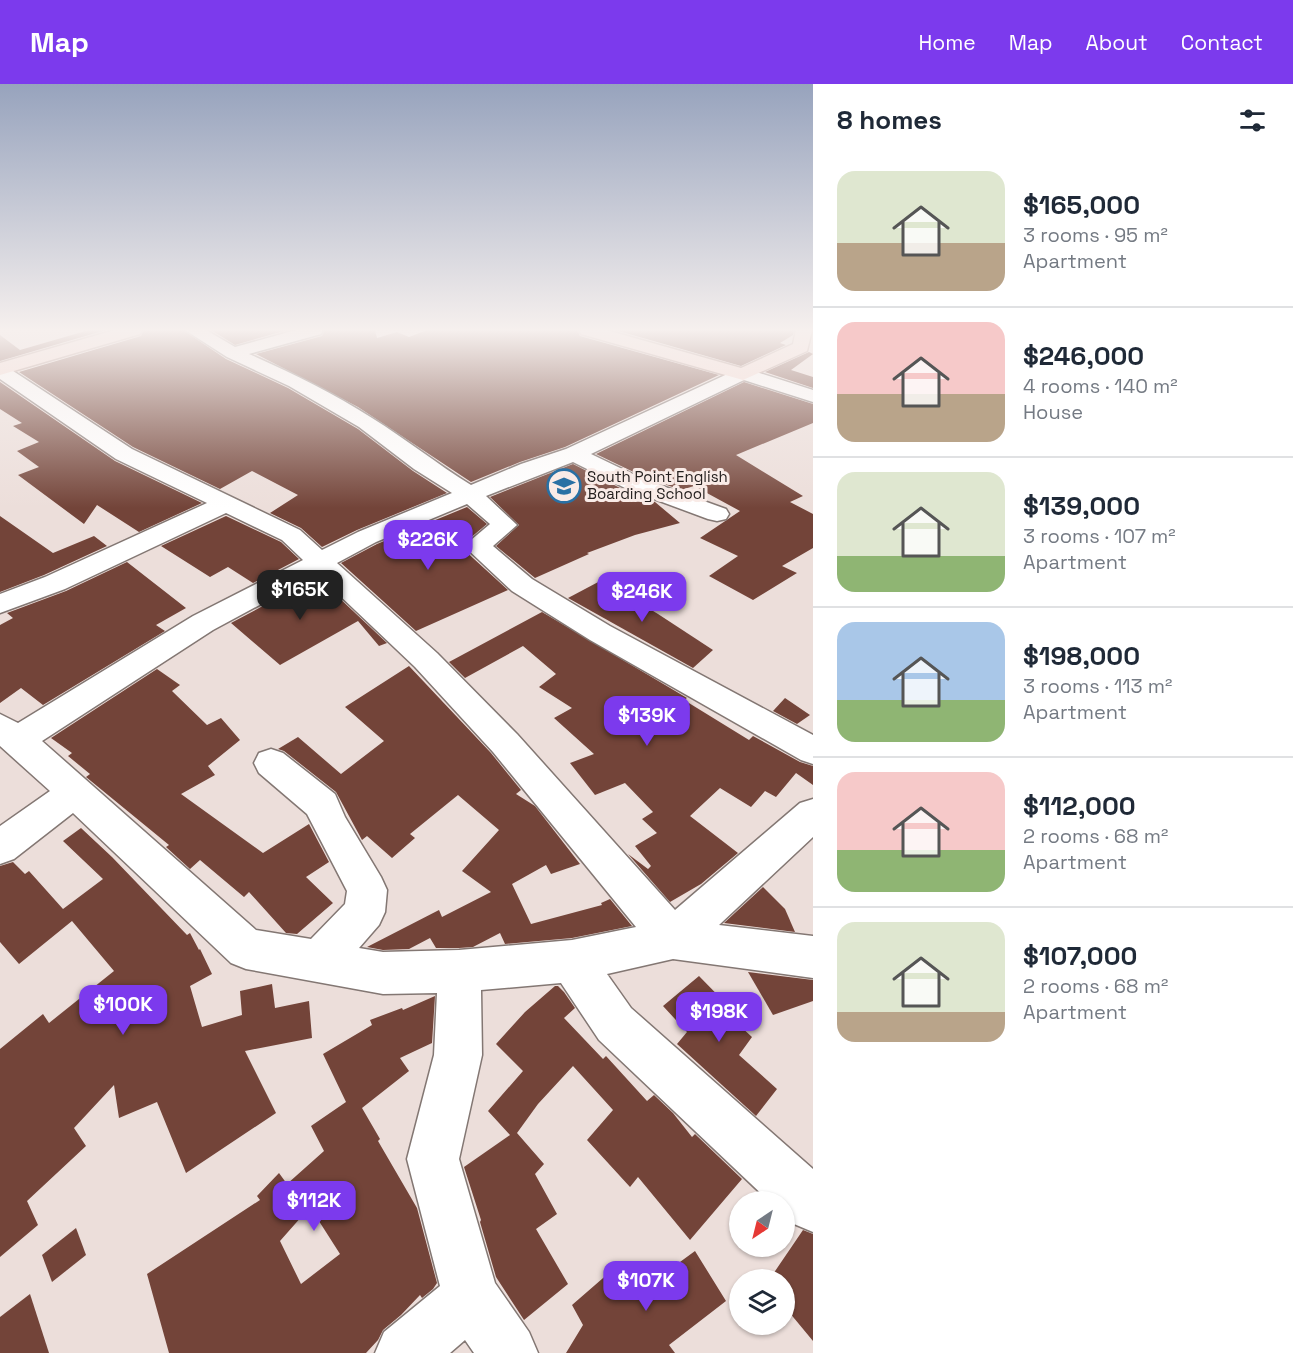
<!DOCTYPE html>
<html lang="en">
<head>
<meta charset="utf-8">
<style>
  body { margin:0; font-family:"Space Grotesk",sans-serif; background:#f6f6f7; color:#1f2937; height:100vh; display:flex; flex-direction:column; font-size:22px; white-space:nowrap }
  * { box-sizing:border-box; margin:0 }
  p { font-size:20px; color:#747a83 }
  .icon { flex:none; width:33px; height:33px; fill:none; stroke:currentColor; stroke-width:2; stroke-linecap:round; stroke-linejoin:round }
  .map { position:relative; flex:1; overflow:hidden }
  .sheet { display:flex; flex-direction:column; background:#fff; width:480px }
  .sheet>* { flex:none }
  .needle { width:39px; rotate:215deg }
  .tools { position:absolute; left:729px; top:1107px; display:grid; gap:12px }
  .tools a { display:grid; place-items:center; width:66px; height:66px; border-radius:50%; background:#fff; box-shadow:0 2px 4px #0004; font-size:30px }
  .price { position:absolute; translate:-50% -51px; padding:0 14px; border-radius:12px; background:#7c3aed; color:#fff; font-size:20px; line-height:39px; filter:drop-shadow(0 2px 3px #0008) }
  .price::after { content:''; position:absolute; left:50%; top:36px; width:18px; height:14px; margin-left:-9px; background:inherit; clip-path:polygon(0 0,100% 0,50% 100%) }
  .price.selected { background:#222; color:#fff }
  ul { padding:0; list-style:none }
  li { display:flex; align-items:center; gap:18px; height:150px; padding:0 24px }
  li+li { border-top:2px solid #e0e1e3 }
  li span { display:grid; place-items:center; flex:none; width:168px; height:120px; border-radius:18px; color:#555 }
  li>.icon { margin-inline-start:auto }
  span .icon { width:72px; height:72px; fill:#fffc; stroke-width:1 }
  li b { font-size:26px }
  h2 { display:flex; justify-content:space-between; align-items:center; height:72px; padding:0 24px; font-size:26px }
  header { display:flex; align-items:center; gap:36px; box-sizing:border-box; height:84px; padding:0 30px; background:#7c3aed; color:#fff }
  header strong { font-size:28px }
  nav { display:flex; gap:33px; margin-inline-start:auto; font-size:21px }
  main { display:flex; flex:1; min-height:0 }
  .map>svg:first-child { display:block }
  .building { fill:#734439; fill-rule:evenodd }
  .lines { fill:none; stroke-linecap:round; stroke-linejoin:round }
  .minor-casing { stroke:#837773; stroke-width:3 }
  .major-casing { stroke:#aa8980; stroke-width:3 }
  .minor { fill:#fff; fill-rule:evenodd }
  .major { fill:#f7dad3; fill-rule:evenodd }
  .labels { text-anchor:middle; stroke-width:6; stroke-linejoin:round; paint-order:stroke }
  .far-poi-label { font-size:15px; fill:#25201f; stroke:#f9ebe7; text-anchor:start }
</style>
</head>
<body>
<header>
<strong>Map</strong>
<nav><a>Home</a><a>Map</a><a>About</a><a>Contact</a></nav>
</header>
<main>
<div class="map">
<svg width="813" height="1269" viewBox="0 0 813 1269">
  <rect width="100%" height="100%" fill="#ecdeda"/>
  <g class="building">
    <polygon points="89,246 106,246 0,277 0,251 20,266"/>
    <polygon points="144,246 183,246 226,275 288,304 358,345 413,387 447,409 357,446 322,463 301,444 270,429 298,411 252,387 220,405 133,363 19,288 141,252"/>
    <polygon points="211,246 287,246 235,261"/>
    <polygon points="325,246 375,246 377,254 397,248 409,253 427,246 577,246 580,252 719,291 565,363 520,378 471,398 358,323 256,270 322,252"/>
    <polygon points="615,246 794,246 793,251 780,259 786,261 741,282"/>
    <polygon points="809,268 813,270 791,286 813,293 813,304 765,288"/>
    <polygon points="0,298 115,377 202,419 139,448 97,421 84,440 18,391 39,383 17,367 39,358 13,342 22,339 0,325"/>
    <polygon points="744,298 813,320 813,339 736,371 803,412 790,418 813,430 813,464 782,482 797,489 753,516 709,492 738,472 700,454 740,427 694,402 681,406 644,393 596,370"/>
    <polygon points="573,380 626,407 655,418 680,439 635,451 587,469 589,470 535,494 496,462 519,441 490,413"/>
    <polygon points="467,423 487,440 463,460 462,464 508,506 416,547 341,479 377,460"/>
    <polygon points="0,432 53,469 94,452 107,462 44,491 0,508"/>
    <polygon points="226,432 281,458 299,475 253,499 228,483 210,493 161,462"/>
    <polygon points="127,478 186,524 156,541 165,547 43,621 21,604 0,619 0,541 13,534 7,529 66,507"/>
    <polygon points="317,493 387,559 379,562 358,537 280,581 231,539"/>
    <polygon points="602,496 658,530 713,566 693,584 568,514"/>
    <polygon points="542,528 687,614 684,616 749,656 753,652 800,678 813,682 813,701 796,689 776,713 765,707 751,723 720,704 690,732 738,769 701,800 670,818 628,770 648,785 651,782 635,762 657,749 642,735 653,728 625,699 595,711 570,679 594,670 554,634 572,624 539,603 556,590 523,562 465,594 449,578"/>
    <polygon points="409,582 491,669 521,706 516,710 535,722 580,780 551,790 546,781 512,800 531,840 602,821 601,819 610,815 632,842 572,854 505,860 500,849 473,863 459,864 436,864 430,854 409,865 383,866 367,863 439,826 442,833 491,808 462,787 499,746 458,711 410,750 415,754 392,774 367,752 362,756 336,708 284,667 278,665 298,653 341,690 384,657 345,623"/>
    <polygon points="157,585 180,601 172,607 207,641 221,634 240,656 208,682 215,691 181,710 263,769 309,740 329,778 306,793 333,819 297,850 286,849 249,808 244,813 200,776 190,785 166,763 169,761 86,693 90,690 68,672 72,669 51,654"/>
    <polygon points="785,614 810,631 797,640 773,627"/>
    <polygon points="81,744 112,773 187,851 190,849 199,866 200,865 212,890 190,902 202,943 242,931 240,907 272,900 275,924 309,917 312,954 245,967 276,1029 186,1089 157,1018 119,1034 114,1001 74,1044 86,1062 27,1117 38,1141 0,1173 0,965 43,930 49,939 114,887 72,837 19,880 0,858 0,782 13,778 25,790 29,787 63,825 103,795 63,757"/>
    <polygon points="763,803 785,825 795,848 724,839"/>
    <polygon points="748,888 813,896 813,917 773,931"/>
    <polygon points="699,892 746,940 740,942 752,953 739,971 777,1005 756,1032 677,960 687,948 663,922"/>
    <polygon points="555,902 558,902 564,908 575,924 564,934 603,975 606,972 647,1017 654,1011 673,1029 692,1053 695,1050 742,1095 690,1156 638,1093 630,1103 587,1056 613,1026 573,982 538,1020 517,1049 544,1080 535,1090 557,1130 536,1145 568,1200 524,1236 496,1193 480,1138 481,1136 464,1083 510,1051 488,1027 523,987 496,960 525,928"/>
    <path d="M 435,912 L 432,959 L 400,974 L 409,987 L 362,1024 L 380,1055 L 378,1057 L 417,1124 L 437,1199 L 433,1205 L 422,1214 L 420,1211 L 401,1231 L 383,1246 L 378,1256 L 366,1269 L 169,1269 L 147,1190 L 260,1116 L 257,1112 L 279,1089 L 287,1100 L 324,1067 L 311,1042 L 346,1018 L 323,970 L 372,941 L 370,936 L 402,924 L 403,926 ZM 310,1123 L 340,1170 L 301,1200 L 280,1157 Z"/>
    <polygon points="76,1144 86,1171 52,1198 42,1171"/>
    <polygon points="803,1146 813,1150 813,1257 784,1222 784,1196 769,1196"/>
    <polygon points="695,1167 726,1217 669,1261 675,1269 566,1269 583,1241 572,1221 610,1188 628,1216"/>
    <polygon points="30,1210 49,1269 0,1269 0,1233"/>
  </g>
  <g class="lines">
    <g class="minor-casing">
      <path id="minor" d="M 185,246 L 206,246 L 235,263 L 296,246 L 323,246 L 321,250 L 249,270 C 292,289 333,309 372,334 C 406,355 437,380 471,401 L 521,380 L 566,365 L 736,286 L 750,286 L 813,306 L 813,318 L 744,296 L 591,370 L 643,395 L 726,425 L 729,430 L 726,435 L 717,437 L 708,435 L 627,405 L 573,378 L 486,412 L 517,441 L 493,462 L 532,495 L 610,542 L 813,651 L 813,680 L 801,676 L 590,556 L 512,507 L 464,462 L 490,440 L 467,420 L 376,458 L 337,479 L 437,569 L 517,650 L 675,826 L 800,719 L 813,715 L 813,753 L 719,841 L 813,852 L 813,894 L 673,875 L 607,890 L 631,924 L 813,1085 L 813,1148 L 794,1140 L 784,1131 L 784,1118 L 770,1118 L 599,956 L 561,899 L 481,906 L 482,971 L 459,1075 L 495,1199 L 529,1248 L 538,1269 L 474,1269 L 465,1256 L 450,1269 L 375,1269 L 384,1248 L 440,1202 L 407,1075 L 434,971 L 437,909 L 383,910 L 246,885 L 231,879 L 73,729 L 14,775 L 0,780 L 0,742 L 50,707 L 0,662 L 0,630 L 18,639 L 193,532 L 303,476 L 282,456 L 226,429 L 65,505 L 0,529 L 0,510 L 45,493 L 207,419 L 116,375 L 0,295 L 0,281 L 7,283 L 132,365 L 300,446 L 322,466 L 358,448 L 452,409 L 414,385 L 359,343 L 289,302 L 227,273 ZM 317,490 L 415,583 L 493,668 L 636,843 L 572,856 L 459,866 L 383,868 L 359,864 L 379,841 L 385,828 L 387,806 L 381,793 L 345,733 L 335,710 L 283,669 L 271,665 L 259,669 L 254,679 L 259,689 L 307,730 L 347,807 L 345,820 L 311,855 L 256,846 L 42,657 L 213,546 Z"/>
    </g>
    <g class="major-casing">
      <g id="major">
        <polygon points="115,246 142,246 140,250 0,291 0,279"/>
        <polygon points="579,246 606,246 741,284 793,260 796,246 812,246 807,267 743,296 581,250"/>
      </g>
    </g>
    <use href="#minor" class="minor"/>
    <use href="#major" class="major"/>
  </g>
  <linearGradient id="sky" x2="0" y2="1"><stop stop-color="#97a3bd"/><stop offset="0.58" stop-color="#f6f0ee"/><stop offset="1" stop-color="#f6f0ee" stop-opacity="0"/></linearGradient>
  <rect width="813" height="424" fill="url(#sky)"/>
  <defs>
    <g id="school-ring" transform="scale(1.725)"><circle r="9.5" fill="#f9ebe7" stroke="#2970a4" stroke-width="1.5"/><path d="M0-5L7-2L0 1L-7-2ZM-4 1L0 2.5L4 1V4Q0 6-4 4Z" fill="#2970a4"/></g>
  </defs>
  <g fill-rule="evenodd">
    <use href="#school-ring" x="564" y="402"/>
  </g>
  <g class="labels">
    <g class="far-poi-label">
      <text x="587" y="398">South Point English<tspan x="587" dy="17">Boarding School</tspan></text>
    </g>
  </g>
</svg>
<div class="tools">
<a><svg class="needle" viewBox="-14 -14 28 28"><path d="M0-13l5 13h-10z" fill="#e53935"/><path d="M0 13l5-13h-10z" fill="#747a83"/></svg></a>
<a><svg class="icon" aria-label="layers" viewBox="0 0 24 24"><path d="M12 4l9 5-9 5-9-5zM3 14l9 5 9-5"/></svg></a>
</div>
<b class="price" style="left:428px;top:487px">$226K</b>
<b class="price selected" style="left:300px;top:537px">$165K</b>
<b class="price" style="left:642px;top:539px">$246K</b>
<b class="price" style="left:647px;top:663px">$139K</b>
<b class="price" style="left:123px;top:952px">$100K</b>
<b class="price" style="left:719px;top:959px">$198K</b>
<b class="price" style="left:314px;top:1148px">$112K</b>
<b class="price" style="left:646px;top:1228px">$107K</b>
</div>
<section class="sheet">
<h2>8 homes<svg class="icon" aria-label="filters" viewBox="0 0 24 24"><path d="M4 7h16M4 17h16"/><circle cx="9" cy="7" r="2"/><circle cx="15" cy="17" r="2"/></svg></h2>
<ul>
<li><span style="background:linear-gradient(#dfe7d0 60%,#b9a48a 0)"><svg class="icon" aria-label="home" viewBox="0 0 24 24"><path d="M3 11l9-7 9 7M6 9v11h12V9"/></svg></span><div><b>$165,000</b><p>3 rooms · 95 m²</p><p>Apartment</p></div></li>
<li><span style="background:linear-gradient(#f6c9c9 60%,#b9a48a 0)"><svg class="icon" aria-label="home" viewBox="0 0 24 24"><path d="M3 11l9-7 9 7M6 9v11h12V9"/></svg></span><div><b>$246,000</b><p>4 rooms · 140 m²</p><p>House</p></div></li>
<li><span style="background:linear-gradient(#dfe7d0 70%,#8fb573 0)"><svg class="icon" aria-label="home" viewBox="0 0 24 24"><path d="M3 11l9-7 9 7M6 9v11h12V9"/></svg></span><div><b>$139,000</b><p>3 rooms · 107 m²</p><p>Apartment</p></div></li>
<li><span style="background:linear-gradient(#a9c7e8 65%,#8fb573 0)"><svg class="icon" aria-label="home" viewBox="0 0 24 24"><path d="M3 11l9-7 9 7M6 9v11h12V9"/></svg></span><div><b>$198,000</b><p>3 rooms · 113 m²</p><p>Apartment</p></div></li>
<li><span style="background:linear-gradient(#f6c9c9 65%,#8fb573 0)"><svg class="icon" aria-label="home" viewBox="0 0 24 24"><path d="M3 11l9-7 9 7M6 9v11h12V9"/></svg></span><div><b>$112,000</b><p>2 rooms · 68 m²</p><p>Apartment</p></div></li>
<li><span style="background:linear-gradient(#dfe7d0 75%,#b9a48a 0)"><svg class="icon" aria-label="home" viewBox="0 0 24 24"><path d="M3 11l9-7 9 7M6 9v11h12V9"/></svg></span><div><b>$107,000</b><p>2 rooms · 68 m²</p><p>Apartment</p></div></li>
</ul>
</section>
</main>
</body>
</html>
